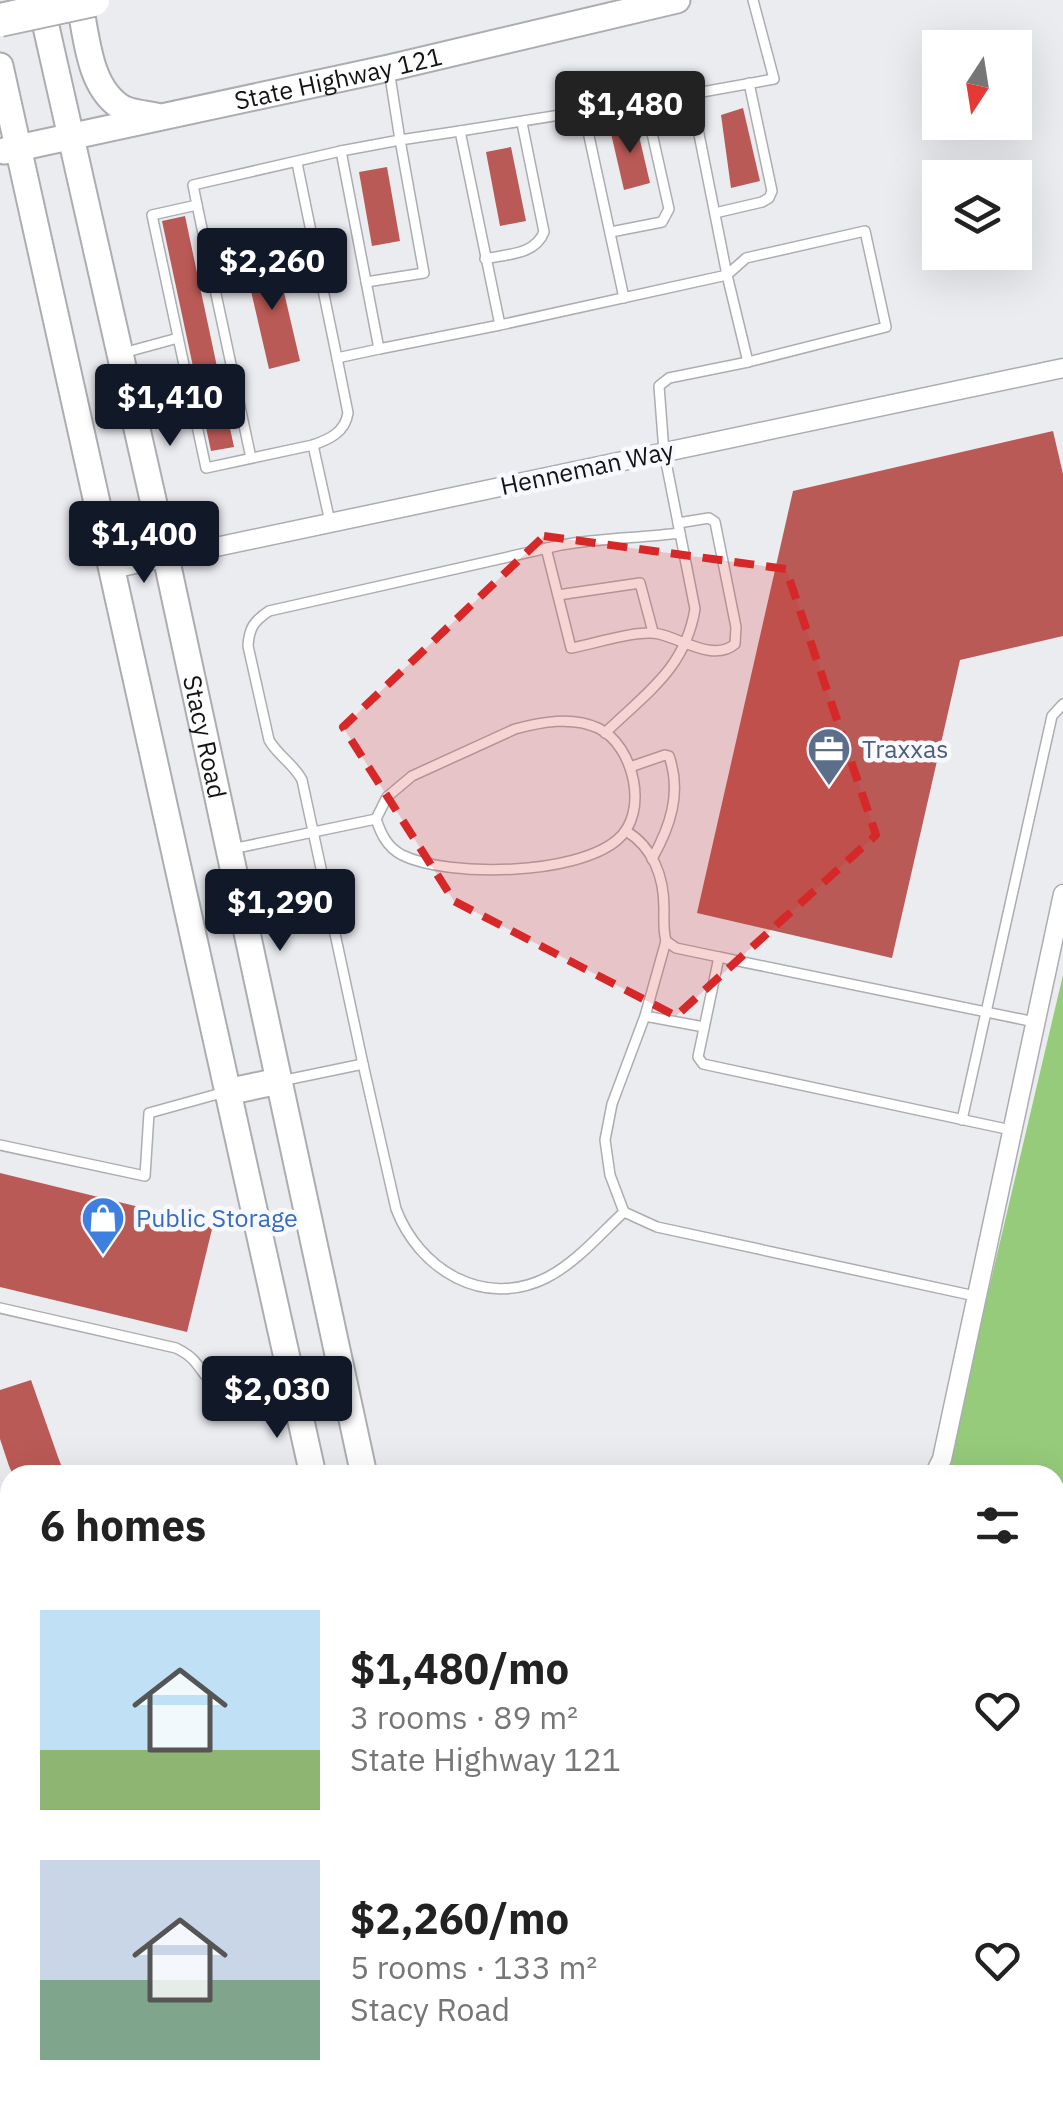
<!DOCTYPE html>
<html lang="en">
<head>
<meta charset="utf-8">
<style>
  body { margin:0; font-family:"IBM Plex Sans",sans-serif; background:#f6f6f6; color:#222; height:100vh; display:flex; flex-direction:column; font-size:38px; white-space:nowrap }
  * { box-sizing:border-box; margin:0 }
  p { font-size:32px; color:#767676 }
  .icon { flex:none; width:55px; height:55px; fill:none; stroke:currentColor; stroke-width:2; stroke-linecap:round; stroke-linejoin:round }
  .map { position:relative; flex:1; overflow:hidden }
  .side { position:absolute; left:0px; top:1465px; width:1065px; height:640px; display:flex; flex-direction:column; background:#fff; border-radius:30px 30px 0 0; box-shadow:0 10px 40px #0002 }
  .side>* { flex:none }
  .needle { width:65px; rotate:192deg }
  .fabs { position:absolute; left:922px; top:30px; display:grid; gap:20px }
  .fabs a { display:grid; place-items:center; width:110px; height:110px; border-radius:0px; background:#fff; box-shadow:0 10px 40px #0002; font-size:50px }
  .price { position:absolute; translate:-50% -85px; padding:0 22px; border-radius:10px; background:#111827; color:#fff; font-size:32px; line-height:65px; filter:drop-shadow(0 2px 5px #0008) }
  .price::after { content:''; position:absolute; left:50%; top:60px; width:30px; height:22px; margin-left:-15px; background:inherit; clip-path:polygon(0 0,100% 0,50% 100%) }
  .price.selected { background:#222; color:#fff }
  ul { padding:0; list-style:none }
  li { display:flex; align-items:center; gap:30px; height:250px; padding:0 40px }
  li span { display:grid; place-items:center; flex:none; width:280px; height:200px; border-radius:0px; color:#555 }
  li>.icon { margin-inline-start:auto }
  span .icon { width:120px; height:120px; fill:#fffc; stroke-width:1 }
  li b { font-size:42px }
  h2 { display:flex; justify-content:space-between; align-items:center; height:120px; padding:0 40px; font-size:42px }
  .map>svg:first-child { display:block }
  .green { fill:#95cb7b }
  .building { fill:#ba5a56 }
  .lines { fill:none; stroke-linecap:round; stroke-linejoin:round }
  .lane-casing { stroke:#acadb1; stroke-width:12 }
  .street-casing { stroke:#acadb1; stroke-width:21 }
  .secondary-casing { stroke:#acadb1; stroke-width:29 }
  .lane { stroke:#fff; stroke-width:9 }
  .street { stroke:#fff; stroke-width:18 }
  .secondary { stroke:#fff; stroke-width:25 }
  .highway-bridge-casing { stroke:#acadb1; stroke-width:36; stroke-linecap:butt }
  .highway-bridge { stroke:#fff; stroke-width:32 }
  .marked { fill:#d62828; fill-opacity:0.2; stroke:#d62828; stroke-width:8; stroke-dasharray:20 12; stroke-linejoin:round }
  .labels { text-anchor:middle; stroke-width:9; stroke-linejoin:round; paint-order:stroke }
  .street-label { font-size:25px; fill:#141415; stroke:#f8f9fe }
  .service-label { font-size:25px; fill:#4e5e75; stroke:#f8f9fe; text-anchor:start }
  .shop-label { font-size:25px; fill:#366cbe; stroke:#f8f9fe; text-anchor:start }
</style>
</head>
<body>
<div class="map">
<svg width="1063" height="2105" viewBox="0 0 1063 2105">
  <rect width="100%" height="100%" fill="#ebecf0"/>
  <polygon class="green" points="1063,975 1063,1574 1055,1573 1055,1475 945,1475"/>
  <g class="building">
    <polygon points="743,108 760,181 731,188 721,115"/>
    <polygon points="636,123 650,183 624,190 610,129"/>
    <polygon points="511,147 526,221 500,226 486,152"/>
    <polygon points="387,167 400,241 372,246 359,172"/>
    <polygon points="185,216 234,447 211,451 162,221"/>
    <polygon points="276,258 300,361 269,369 245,265"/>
    <polygon points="1053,431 1063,474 1063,636 960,660 892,958 697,913 793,491"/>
    <polygon points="0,1173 213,1225 187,1332 0,1287"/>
    <polygon points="31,1380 58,1457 65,1475 13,1475 9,1466 0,1439 0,1390"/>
  </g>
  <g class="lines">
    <g class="lane-casing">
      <g id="lane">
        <polyline points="389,70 400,140 341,151 379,349 500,325 460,131 691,94 727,275 500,325"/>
        <polyline points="691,94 774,79 753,0"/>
        <polyline points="584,113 624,298"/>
        <polyline points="297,163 337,358 379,349"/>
        <polyline points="197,205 193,185 341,151"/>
        <polyline points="715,213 762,202 769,198 772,191 749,83"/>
        <polygon points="865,231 886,327 748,362 727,275 746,258"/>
        <polyline points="611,232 662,222 669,209 645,102"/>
        <path d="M 485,259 C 507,254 535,255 544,232 L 522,123"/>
        <polyline points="366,282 424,273 400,140 460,131"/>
        <polyline points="123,353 178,338"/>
        <path d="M 313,445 C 330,439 345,432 348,413 L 337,358"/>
        <polyline points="251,458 197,205 152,215 206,468 313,445 330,522"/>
        <path d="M 546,548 L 571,648 C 594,644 638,629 659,634 C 682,639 714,662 735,644 L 736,627 L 715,522 L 709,518 L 678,523"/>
        <polyline points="558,595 640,583 653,632"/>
        <path d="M 605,733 C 646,693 685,669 695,609 L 664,452 L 659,386 L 669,378 L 748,362"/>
        <path d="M 630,767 L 665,755 L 669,756 C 682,793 670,827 652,859"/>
        <path d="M 626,831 C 653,847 664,877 664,908 C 664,920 663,930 666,941 L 676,948 L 719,957"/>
        <path d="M 232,849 L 376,819 L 387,797 L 412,776 L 515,729 C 541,722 572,716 598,728 C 634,745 650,813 617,840 C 576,875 449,878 402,855 C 387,847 381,834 376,819"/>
        <polyline points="645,1016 704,1027"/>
        <path d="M 363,1064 L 396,1209 C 419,1269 483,1309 546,1278 C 576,1263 600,1234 624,1212 L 657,1227 L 975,1296"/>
        <path d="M 281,1081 L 363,1064 L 302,780 C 294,764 278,756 269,740 L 248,646 C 249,628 254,621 269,611 L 561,545 C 601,538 640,538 680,533"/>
        <polyline points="962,1120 1052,716 1063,704"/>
        <polyline points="1011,1130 703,1064 698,1057 719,957 1035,1022"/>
        <polyline points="0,1145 145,1176 149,1113 225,1092"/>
        <polyline points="624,1212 610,1175 605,1140 612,1104 645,1016 666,941"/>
        <path d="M 0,1308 L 176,1348 C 192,1356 195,1361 205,1375 C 225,1400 263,1384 290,1379"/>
        <polyline points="1055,1723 1063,1725"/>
        <polyline points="1055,1907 1063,1871"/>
        <polyline points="276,2095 279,2105"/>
        <polyline points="1011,2105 1013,2095"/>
      </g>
    </g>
    <g class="street-casing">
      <g id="street">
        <polyline points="112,569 1063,368"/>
        <polyline points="934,1475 942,1459 1063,894"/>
        <polyline points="0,1565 10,1595"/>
      </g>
    </g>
    <g class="secondary-casing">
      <g id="secondary">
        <path id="s1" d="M 40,0 L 166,557 L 364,1475"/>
        <path d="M 79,0 C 87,36 88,89 124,109 C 133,113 146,114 156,116"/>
        <polyline points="0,66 313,1475"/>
        <path id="s2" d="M 4,151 L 389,68 L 677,0"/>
        <polyline points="227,1092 279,1081"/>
        <polyline points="1055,1585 1063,1585"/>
        <polyline points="1055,1640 1063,1640"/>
        <polyline points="0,1758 10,1755"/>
        <polyline points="0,1814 10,1811"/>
        <polyline points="446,2095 448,2105"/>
        <polyline points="512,2095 515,2105"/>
      </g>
    </g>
    <use href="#lane" class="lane"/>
    <use href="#street" class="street"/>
    <use href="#secondary" class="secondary"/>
    <g class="highway-bridge-casing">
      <polyline id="highway-bridge" points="0,20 93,0"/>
    </g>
    <use href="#highway-bridge" class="highway-bridge"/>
  </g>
  <path class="marked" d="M 544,536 L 786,569 L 876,835 L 676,1016 L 454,901 L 343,727 Z"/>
  <defs>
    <g id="office-pin" transform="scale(2.25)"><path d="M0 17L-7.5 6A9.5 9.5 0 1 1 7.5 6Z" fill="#5c6f8a" stroke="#f8f9fe"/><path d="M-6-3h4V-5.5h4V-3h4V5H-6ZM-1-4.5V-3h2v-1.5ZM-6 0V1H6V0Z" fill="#fff"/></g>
    <g id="shop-pin" transform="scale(2.25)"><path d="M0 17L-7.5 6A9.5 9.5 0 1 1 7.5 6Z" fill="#3f7fe0" stroke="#f8f9fe"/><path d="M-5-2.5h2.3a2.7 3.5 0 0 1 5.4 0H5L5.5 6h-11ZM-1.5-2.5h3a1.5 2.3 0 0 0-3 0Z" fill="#fff"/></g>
  </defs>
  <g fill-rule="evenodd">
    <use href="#office-pin" x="829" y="749"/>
    <use href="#shop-pin" x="103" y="1218"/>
  </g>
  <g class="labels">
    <g class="street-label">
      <text dy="9" stroke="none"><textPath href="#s2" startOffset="342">State Highway 121</textPath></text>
      <text transform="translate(587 468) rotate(-12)" y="9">Henneman Way</text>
      <text dy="9" stroke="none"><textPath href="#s1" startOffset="755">Stacy Road</textPath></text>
    </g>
    <g class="service-label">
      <text x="862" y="758">Traxxas</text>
    </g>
    <g class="shop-label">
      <text x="136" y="1227">Public Storage</text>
    </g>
  </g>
</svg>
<div class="fabs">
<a><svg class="needle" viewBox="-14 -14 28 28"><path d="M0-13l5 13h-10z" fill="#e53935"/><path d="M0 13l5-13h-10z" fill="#767676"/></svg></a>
<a><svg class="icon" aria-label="layers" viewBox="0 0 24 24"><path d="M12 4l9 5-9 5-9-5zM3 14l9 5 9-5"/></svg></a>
</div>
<b class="price selected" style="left:630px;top:156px">$1,480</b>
<b class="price" style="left:272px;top:313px">$2,260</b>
<b class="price" style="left:170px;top:449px">$1,410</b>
<b class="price" style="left:144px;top:586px">$1,400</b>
<b class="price" style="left:280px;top:954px">$1,290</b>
<b class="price" style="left:277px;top:1441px">$2,030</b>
<section class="side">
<h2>6 homes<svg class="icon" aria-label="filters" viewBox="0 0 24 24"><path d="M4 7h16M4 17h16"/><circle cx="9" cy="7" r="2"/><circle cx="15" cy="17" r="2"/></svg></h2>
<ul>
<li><span style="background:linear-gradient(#bfe0f5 70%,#8fb573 0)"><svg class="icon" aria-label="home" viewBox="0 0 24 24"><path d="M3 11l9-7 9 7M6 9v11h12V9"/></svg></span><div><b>$1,480/mo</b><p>3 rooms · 89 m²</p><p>State Highway 121</p></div><svg class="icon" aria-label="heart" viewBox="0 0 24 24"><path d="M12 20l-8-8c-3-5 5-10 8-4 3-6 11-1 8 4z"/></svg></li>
<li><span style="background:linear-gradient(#c9d6e8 60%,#7fa58c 0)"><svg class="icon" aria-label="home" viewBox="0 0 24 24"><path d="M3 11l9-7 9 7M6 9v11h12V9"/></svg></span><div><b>$2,260/mo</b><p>5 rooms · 133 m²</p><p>Stacy Road</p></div><svg class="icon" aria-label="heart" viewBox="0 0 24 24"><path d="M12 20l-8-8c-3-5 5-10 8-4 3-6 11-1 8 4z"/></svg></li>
</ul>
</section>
</div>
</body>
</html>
